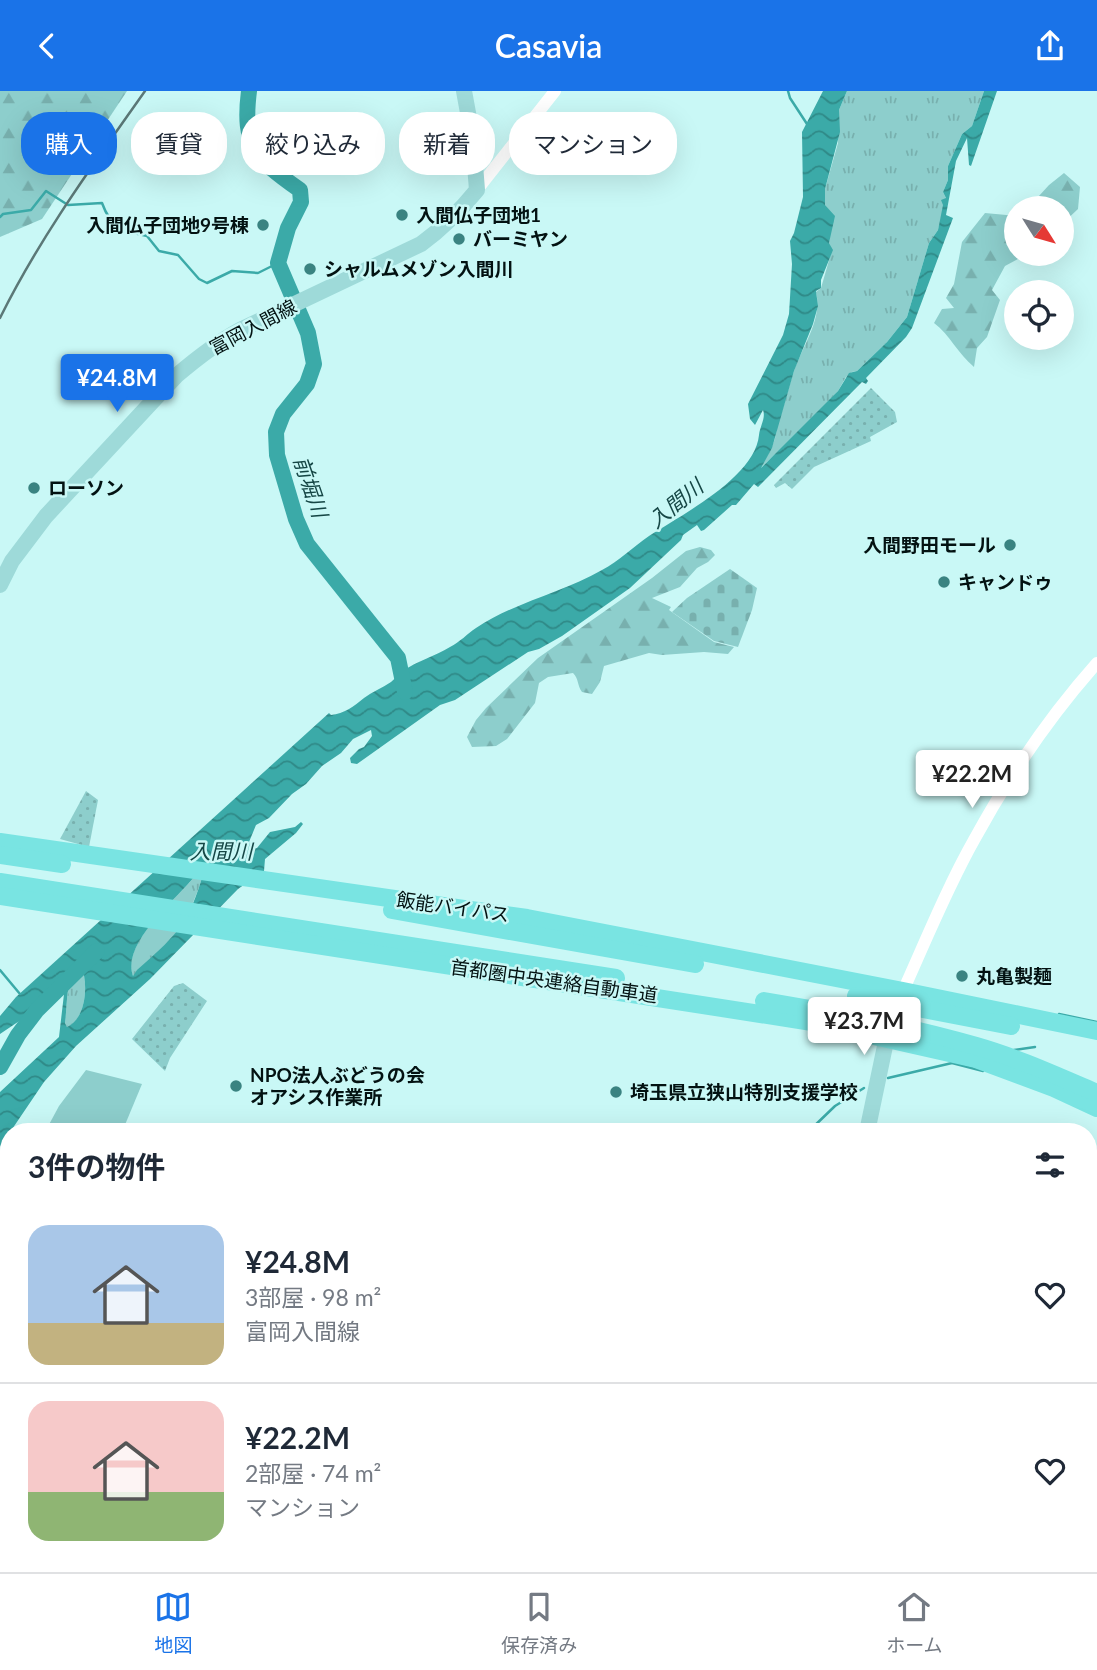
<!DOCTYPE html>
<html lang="ja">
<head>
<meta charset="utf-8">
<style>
  body { margin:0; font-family:Lato,"Noto Sans JP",sans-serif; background:#f6f6f7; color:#1f2937; height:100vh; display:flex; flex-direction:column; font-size:26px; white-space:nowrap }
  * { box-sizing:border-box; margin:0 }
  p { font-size:23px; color:#747a83 }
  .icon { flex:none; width:38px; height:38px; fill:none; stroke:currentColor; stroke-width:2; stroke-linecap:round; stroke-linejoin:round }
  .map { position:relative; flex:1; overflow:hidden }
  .side { position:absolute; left:0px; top:1032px; width:1097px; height:450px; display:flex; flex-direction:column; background:#fff; border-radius:28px 28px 0 0; box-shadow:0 7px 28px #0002 }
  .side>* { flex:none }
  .banner { position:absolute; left:21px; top:21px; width:700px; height:63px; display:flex; gap:14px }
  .needle { width:46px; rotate:127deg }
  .tools { position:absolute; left:1004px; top:105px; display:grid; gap:14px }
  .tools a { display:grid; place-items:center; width:70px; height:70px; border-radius:50%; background:#fff; box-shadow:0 7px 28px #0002; font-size:35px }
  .price { position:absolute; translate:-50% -60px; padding:0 16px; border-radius:7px; background:#fff; color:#222; font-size:23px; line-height:46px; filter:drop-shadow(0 2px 4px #0008) }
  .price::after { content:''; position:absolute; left:50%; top:42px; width:21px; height:16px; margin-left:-10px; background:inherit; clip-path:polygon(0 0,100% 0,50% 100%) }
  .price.selected { background:#1a73e8; color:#fff }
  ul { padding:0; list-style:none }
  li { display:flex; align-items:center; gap:21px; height:175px; padding:0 28px }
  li+li { border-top:2px solid #e0e1e3 }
  li span { display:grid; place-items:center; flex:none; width:196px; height:140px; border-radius:21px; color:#555 }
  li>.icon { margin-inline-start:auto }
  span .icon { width:84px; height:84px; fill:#fffc; stroke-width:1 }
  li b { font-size:30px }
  h2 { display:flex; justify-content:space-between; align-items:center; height:84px; padding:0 28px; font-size:30px }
  .chip { padding:0 24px; border-radius:28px; background:#fff; box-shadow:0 7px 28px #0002; font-size:24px; line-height:63px }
  .chip.selected { background:#1a73e8; color:#fff }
  header { display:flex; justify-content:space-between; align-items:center; height:91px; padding:0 28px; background:#1a73e8; color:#fff; font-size:32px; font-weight:600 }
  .dock { display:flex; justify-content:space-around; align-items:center; height:98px; border-top:2px solid #e0e1e3; background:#fff; font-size:19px; color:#747a83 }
  .dock a { display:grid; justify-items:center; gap:4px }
  .dock .selected { color:#1a73e8 }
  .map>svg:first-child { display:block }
  .grass { fill:url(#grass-tufts) }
  .forest { fill:url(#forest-firs) }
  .cemetery { fill:url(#cemetery-stones) }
  .park { fill:url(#park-dots) }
  .pitch { fill:#8dcecc }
  .water { fill:url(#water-waves); fill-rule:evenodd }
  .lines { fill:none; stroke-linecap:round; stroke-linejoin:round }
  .stream { stroke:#3baaa8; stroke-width:2.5 }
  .river { stroke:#3baaa8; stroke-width:16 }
  .minor { stroke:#fff; stroke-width:12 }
  .major { stroke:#9edad9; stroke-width:16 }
  .highway { stroke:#79e4e2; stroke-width:18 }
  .rail { stroke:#5b7877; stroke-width:2.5 }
  .poi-dot { fill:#3a8381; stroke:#c9f8f6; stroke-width:2.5 }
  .labels { text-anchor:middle; stroke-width:5; stroke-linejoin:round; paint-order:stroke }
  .poi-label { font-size:19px; font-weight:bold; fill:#031212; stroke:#c9f8f6; text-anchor:start }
  .street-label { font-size:19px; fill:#031212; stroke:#c9f8f6 }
  .water-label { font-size:21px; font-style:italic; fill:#154645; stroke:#c9f8f6 }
</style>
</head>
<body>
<header><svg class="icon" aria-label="back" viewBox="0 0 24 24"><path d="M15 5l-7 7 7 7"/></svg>Casavia<svg class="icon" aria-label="share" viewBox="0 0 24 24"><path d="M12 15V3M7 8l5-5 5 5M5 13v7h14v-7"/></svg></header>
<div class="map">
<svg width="1097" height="1481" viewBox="0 0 1097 1481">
  <defs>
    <pattern id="grass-tufts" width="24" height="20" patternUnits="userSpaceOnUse" patternTransform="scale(1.75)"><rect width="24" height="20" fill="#8dcecc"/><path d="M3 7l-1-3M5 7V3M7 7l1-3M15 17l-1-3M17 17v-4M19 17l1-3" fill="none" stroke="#78b0ae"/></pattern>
    <pattern id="forest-firs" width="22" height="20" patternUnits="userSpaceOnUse" patternTransform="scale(1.75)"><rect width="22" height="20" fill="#8dcecc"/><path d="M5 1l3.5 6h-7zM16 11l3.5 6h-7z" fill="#78b0ae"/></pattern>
    <pattern id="cemetery-stones" width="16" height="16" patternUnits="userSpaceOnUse" patternTransform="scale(1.75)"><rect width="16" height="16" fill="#8dcecc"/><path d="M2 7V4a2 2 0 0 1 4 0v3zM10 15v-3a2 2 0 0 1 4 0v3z" fill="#78b0ae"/></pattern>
    <pattern id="park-dots" width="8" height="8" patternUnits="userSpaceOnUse" patternTransform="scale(1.75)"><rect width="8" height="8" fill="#8dcecc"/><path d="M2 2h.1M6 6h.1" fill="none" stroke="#78b0ae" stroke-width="1.8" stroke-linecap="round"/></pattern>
    <pattern id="water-waves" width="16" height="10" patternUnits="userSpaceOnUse" patternTransform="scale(1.75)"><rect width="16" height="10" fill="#3baaa8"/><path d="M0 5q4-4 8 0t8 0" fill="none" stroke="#2f8987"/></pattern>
  </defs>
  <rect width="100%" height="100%" fill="#c9f8f6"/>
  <g class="grass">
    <path d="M 847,0 L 984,0 L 972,35 L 962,43 L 948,75 L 948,89 L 943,101 L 946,107 L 938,139 L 929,152 L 907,226 L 887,251 L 857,280 L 852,281 L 846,286 L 838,300 L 807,334 L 760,377 C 768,364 777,350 777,334 C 784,317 788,298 794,280 C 802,256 823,228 816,201 L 821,197 L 832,159 L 829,152 L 832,123 L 825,114 L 825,98 L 838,52 L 839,19 Z"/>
    <path d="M 195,785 L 202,786 L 201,790 C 189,829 166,861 133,885 C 121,852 176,809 195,785 Z"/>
    <path d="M 78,875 L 81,875 C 89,891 86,929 67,936 L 65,932 C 68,913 65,889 78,875 Z"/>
  </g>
  <g class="forest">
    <polygon points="0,0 127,0 42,128 0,146"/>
    <polygon points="1064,82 1080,96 1078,118 1062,133 1062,117 1028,117 1049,94"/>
    <path d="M 985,122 L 1017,125 L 1017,163 L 1027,163 L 1005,175 L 992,199 L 1000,209 L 987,246 L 977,257 L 974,276 C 958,263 950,244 934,232 L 942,218 L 954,217 L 946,207 L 954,193 L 962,151 Z"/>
    <path d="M 700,456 L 711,459 L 715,464 L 708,471 L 697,477 L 680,496 L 652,507 L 671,516 L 669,519 L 714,551 L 734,556 L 728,563 L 704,561 L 662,564 L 649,562 L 604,575 L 600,591 L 592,603 L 582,601 C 577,594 579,588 573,582 L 548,586 L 539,592 L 535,612 L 507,648 L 496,655 L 472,656 L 467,646 L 476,629 L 486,617 L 538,567 L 652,487 L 686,460 Z"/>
  </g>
  <polygon class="cemetery" points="730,478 757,497 752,519 738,556 714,550 672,521 687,507"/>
  <g class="park">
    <polygon points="871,297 895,321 897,331 870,346 871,350 814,376 792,398 785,392 776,397 774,394"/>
    <polygon points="86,700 98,709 89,756 60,748"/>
    <polygon points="183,892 207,910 170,967 165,980 132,948 174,895"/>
  </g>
  <polygon class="pitch" points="86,979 142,993 122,1041 45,1041 59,1015"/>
  <g class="water">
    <path d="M 823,0 L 847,0 L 839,19 L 840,41 L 825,98 L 825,114 L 835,125 L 829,152 L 833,159 L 821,189 L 821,197 L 816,200 L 818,215 L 813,233 L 794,280 L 772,357 L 761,377 L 838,300 L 849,282 L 857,280 L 887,251 L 907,226 L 929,152 L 938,139 L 943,114 L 941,109 L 946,107 L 943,101 L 948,89 L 948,75 L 962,43 L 972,35 L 984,0 L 997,0 L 971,75 L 969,74 L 967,47 L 956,70 L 946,124 L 953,127 L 912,237 L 906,246 L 866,287 L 868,290 L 866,293 L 862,291 L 758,396 L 754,393 L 736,414 L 732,414 L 704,439 L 701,440 L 697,434 L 683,444 L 681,449 L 630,497 L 562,545 L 539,558 L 528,561 L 455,609 L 440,614 L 357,673 L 351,672 L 350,667 L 359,658 L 364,656 L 372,645 L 371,639 L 353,648 L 341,662 L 322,675 L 306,693 L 292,703 L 269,727 L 256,734 L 249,751 L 252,758 L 257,757 L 270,741 L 295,736 L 301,731 L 303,733 L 296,742 L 265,768 L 264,780 L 238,798 L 150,888 L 76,955 L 44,991 L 0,1056 L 0,1001 L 59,946 L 64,903 L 58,904 L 0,943 L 0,925 L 16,906 L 329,622 L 331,624 C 344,623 354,615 364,607 C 372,601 382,597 391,591 C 396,587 398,583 403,580 C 417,570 435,565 450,556 C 460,551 467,543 476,537 C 515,511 562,502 602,479 C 619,470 633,456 649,445 C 683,423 755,386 759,344 C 760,335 766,327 763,319 L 755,334 L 750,328 L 748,313 L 783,244 L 789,223 L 792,173 L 790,150 L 794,142 L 803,106 L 802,41 ZM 195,785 L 202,786 L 201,790 C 187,836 172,848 137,879 L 133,885 C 121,852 177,808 195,785 ZM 78,875 L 81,875 C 89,892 86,928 67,936 L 65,932 C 68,913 65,889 78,875 Z"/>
    <polygon points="72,1474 393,1474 350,1481 98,1481 84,1478 70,1480 74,1477"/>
    <polygon points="600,1474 729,1474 736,1481 591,1481 588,1479 589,1477"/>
  </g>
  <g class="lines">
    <g class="stream">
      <polyline points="788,0 790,7 807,33"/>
      <path d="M 0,126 L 3,123 L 31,119 L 46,100 L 68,114 L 102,112 C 111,137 122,140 147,145 L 159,160 L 178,164 L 199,188 L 207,192 L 232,180 L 258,182 L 278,172"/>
      <polyline points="0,879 20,903"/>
      <polyline points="1059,923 1097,931"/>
      <polyline points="1014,959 1035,956"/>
      <polyline points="888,987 952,972 983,980"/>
      <polyline points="808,1041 835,1015 864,997"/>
    </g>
    <g class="river">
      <path d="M 249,0 C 242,55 256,68 300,99 L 301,111 L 288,137 L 278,172 L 308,242 L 314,273 L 307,293 L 283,323 L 276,341 L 277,364 L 296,428 L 307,453 L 398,567 L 405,601"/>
      <polyline points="0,976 18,944 37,919 97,860"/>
      <polyline points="44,1481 55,1474"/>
    </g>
    <g class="minor">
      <polyline points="477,99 555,0"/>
      <path d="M 903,900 C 926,849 947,797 974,749 C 1009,685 1049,626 1097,572"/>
    </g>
    <g class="major">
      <path d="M 0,494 L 12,470 L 46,425 L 176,285 C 196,268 216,252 240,239 L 421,153 C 443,137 460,120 477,99 L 473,49 L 464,0"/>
      <polyline points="867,1041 885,955 903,902"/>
      <polyline points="827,1474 828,1481"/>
    </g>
    <g class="highway">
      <polyline points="0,751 527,827 903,900 1097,940"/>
      <polyline points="0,764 62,773"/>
      <polyline points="0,791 616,887"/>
      <polyline points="0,805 812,931 976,968 1054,997 1097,1017"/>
      <polyline points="392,819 695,873"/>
      <polyline points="856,905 1011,935"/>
      <path d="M 764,910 C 835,922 907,935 976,955 C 1018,967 1057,985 1097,1002"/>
    </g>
    <path class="rail" d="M 0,227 C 40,146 93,74 145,0"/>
  </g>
  <g class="poi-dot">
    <circle cx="402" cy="124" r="7"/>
    <circle cx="263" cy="134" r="7"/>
    <circle cx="459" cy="148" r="7"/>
    <circle cx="310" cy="178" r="7"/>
    <circle cx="34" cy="397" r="7"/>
    <circle cx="1010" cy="454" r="7"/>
    <circle cx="944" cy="491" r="7"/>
    <circle cx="962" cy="885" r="7"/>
    <circle cx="236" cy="995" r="7"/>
    <circle cx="616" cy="1001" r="7"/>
  </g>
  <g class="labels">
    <g class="poi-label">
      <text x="416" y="131">入間仏子団地1</text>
      <text x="249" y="141" text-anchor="end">入間仏子団地9号棟</text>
      <text x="473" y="155">バーミヤン</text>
      <text x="324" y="185">シャルムメゾン入間川</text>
      <text x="48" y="404">ローソン</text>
      <text x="996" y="461" text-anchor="end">入間野田モール</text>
      <text x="958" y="498">キャンドゥ</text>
      <text x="976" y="892">丸亀製麺</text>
      <text x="250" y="991">NPO法人ぶどうの会<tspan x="250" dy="22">オアシス作業所</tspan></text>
      <text x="630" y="1008">埼玉県立狭山特別支援学校</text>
    </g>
    <g class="street-label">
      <text transform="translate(253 236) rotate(-28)" y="7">富岡入間線</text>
      <text transform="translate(453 816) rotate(8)" y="7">飯能バイパス</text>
      <text transform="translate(554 890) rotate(8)" y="7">首都圏中央連絡自動車道</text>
    </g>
    <g class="water-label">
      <text transform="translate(310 396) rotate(71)" y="7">前堀川</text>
      <text transform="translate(676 413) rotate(-39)" y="7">入間川</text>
      <text x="221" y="768">入間川</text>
    </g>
  </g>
</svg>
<div class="tools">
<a><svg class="needle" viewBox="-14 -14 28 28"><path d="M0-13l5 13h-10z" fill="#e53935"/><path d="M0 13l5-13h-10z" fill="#747a83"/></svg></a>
<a><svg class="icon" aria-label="locate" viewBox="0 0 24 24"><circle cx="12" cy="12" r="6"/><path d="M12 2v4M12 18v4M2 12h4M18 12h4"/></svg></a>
</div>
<b class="price selected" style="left:117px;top:323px">¥24.8M</b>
<b class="price" style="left:972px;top:719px">¥22.2M</b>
<b class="price" style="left:864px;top:966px">¥23.7M</b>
<div class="banner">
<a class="chip selected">購入</a>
<a class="chip">賃貸</a>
<a class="chip">絞り込み</a>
<a class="chip">新着</a>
<a class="chip">マンション</a>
</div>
<section class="side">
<h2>3件の物件<svg class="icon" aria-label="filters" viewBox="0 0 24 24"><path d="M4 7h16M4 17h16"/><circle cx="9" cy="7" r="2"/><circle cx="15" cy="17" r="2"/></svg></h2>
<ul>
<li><span style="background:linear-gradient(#a9c7e8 70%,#c2b280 0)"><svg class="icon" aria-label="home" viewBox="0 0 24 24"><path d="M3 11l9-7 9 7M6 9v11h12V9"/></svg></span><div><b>¥24.8M</b><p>3部屋 · 98 m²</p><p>富岡入間線</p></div><svg class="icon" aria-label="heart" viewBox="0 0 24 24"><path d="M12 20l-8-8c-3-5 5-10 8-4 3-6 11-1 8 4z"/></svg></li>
<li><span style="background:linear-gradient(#f6c9c9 65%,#8fb573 0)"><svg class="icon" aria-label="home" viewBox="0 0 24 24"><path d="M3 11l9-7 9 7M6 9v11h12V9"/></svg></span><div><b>¥22.2M</b><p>2部屋 · 74 m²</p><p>マンション</p></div><svg class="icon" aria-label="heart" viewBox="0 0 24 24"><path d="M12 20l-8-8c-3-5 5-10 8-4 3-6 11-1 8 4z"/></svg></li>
</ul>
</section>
</div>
<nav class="dock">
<a class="selected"><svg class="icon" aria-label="map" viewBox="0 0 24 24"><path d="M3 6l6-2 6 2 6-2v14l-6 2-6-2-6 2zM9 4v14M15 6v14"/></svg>地図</a>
<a><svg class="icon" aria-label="saved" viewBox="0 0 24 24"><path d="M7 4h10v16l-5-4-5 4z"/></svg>保存済み</a>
<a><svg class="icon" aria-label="home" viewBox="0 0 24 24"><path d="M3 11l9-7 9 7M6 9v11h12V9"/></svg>ホーム</a>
</nav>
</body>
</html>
